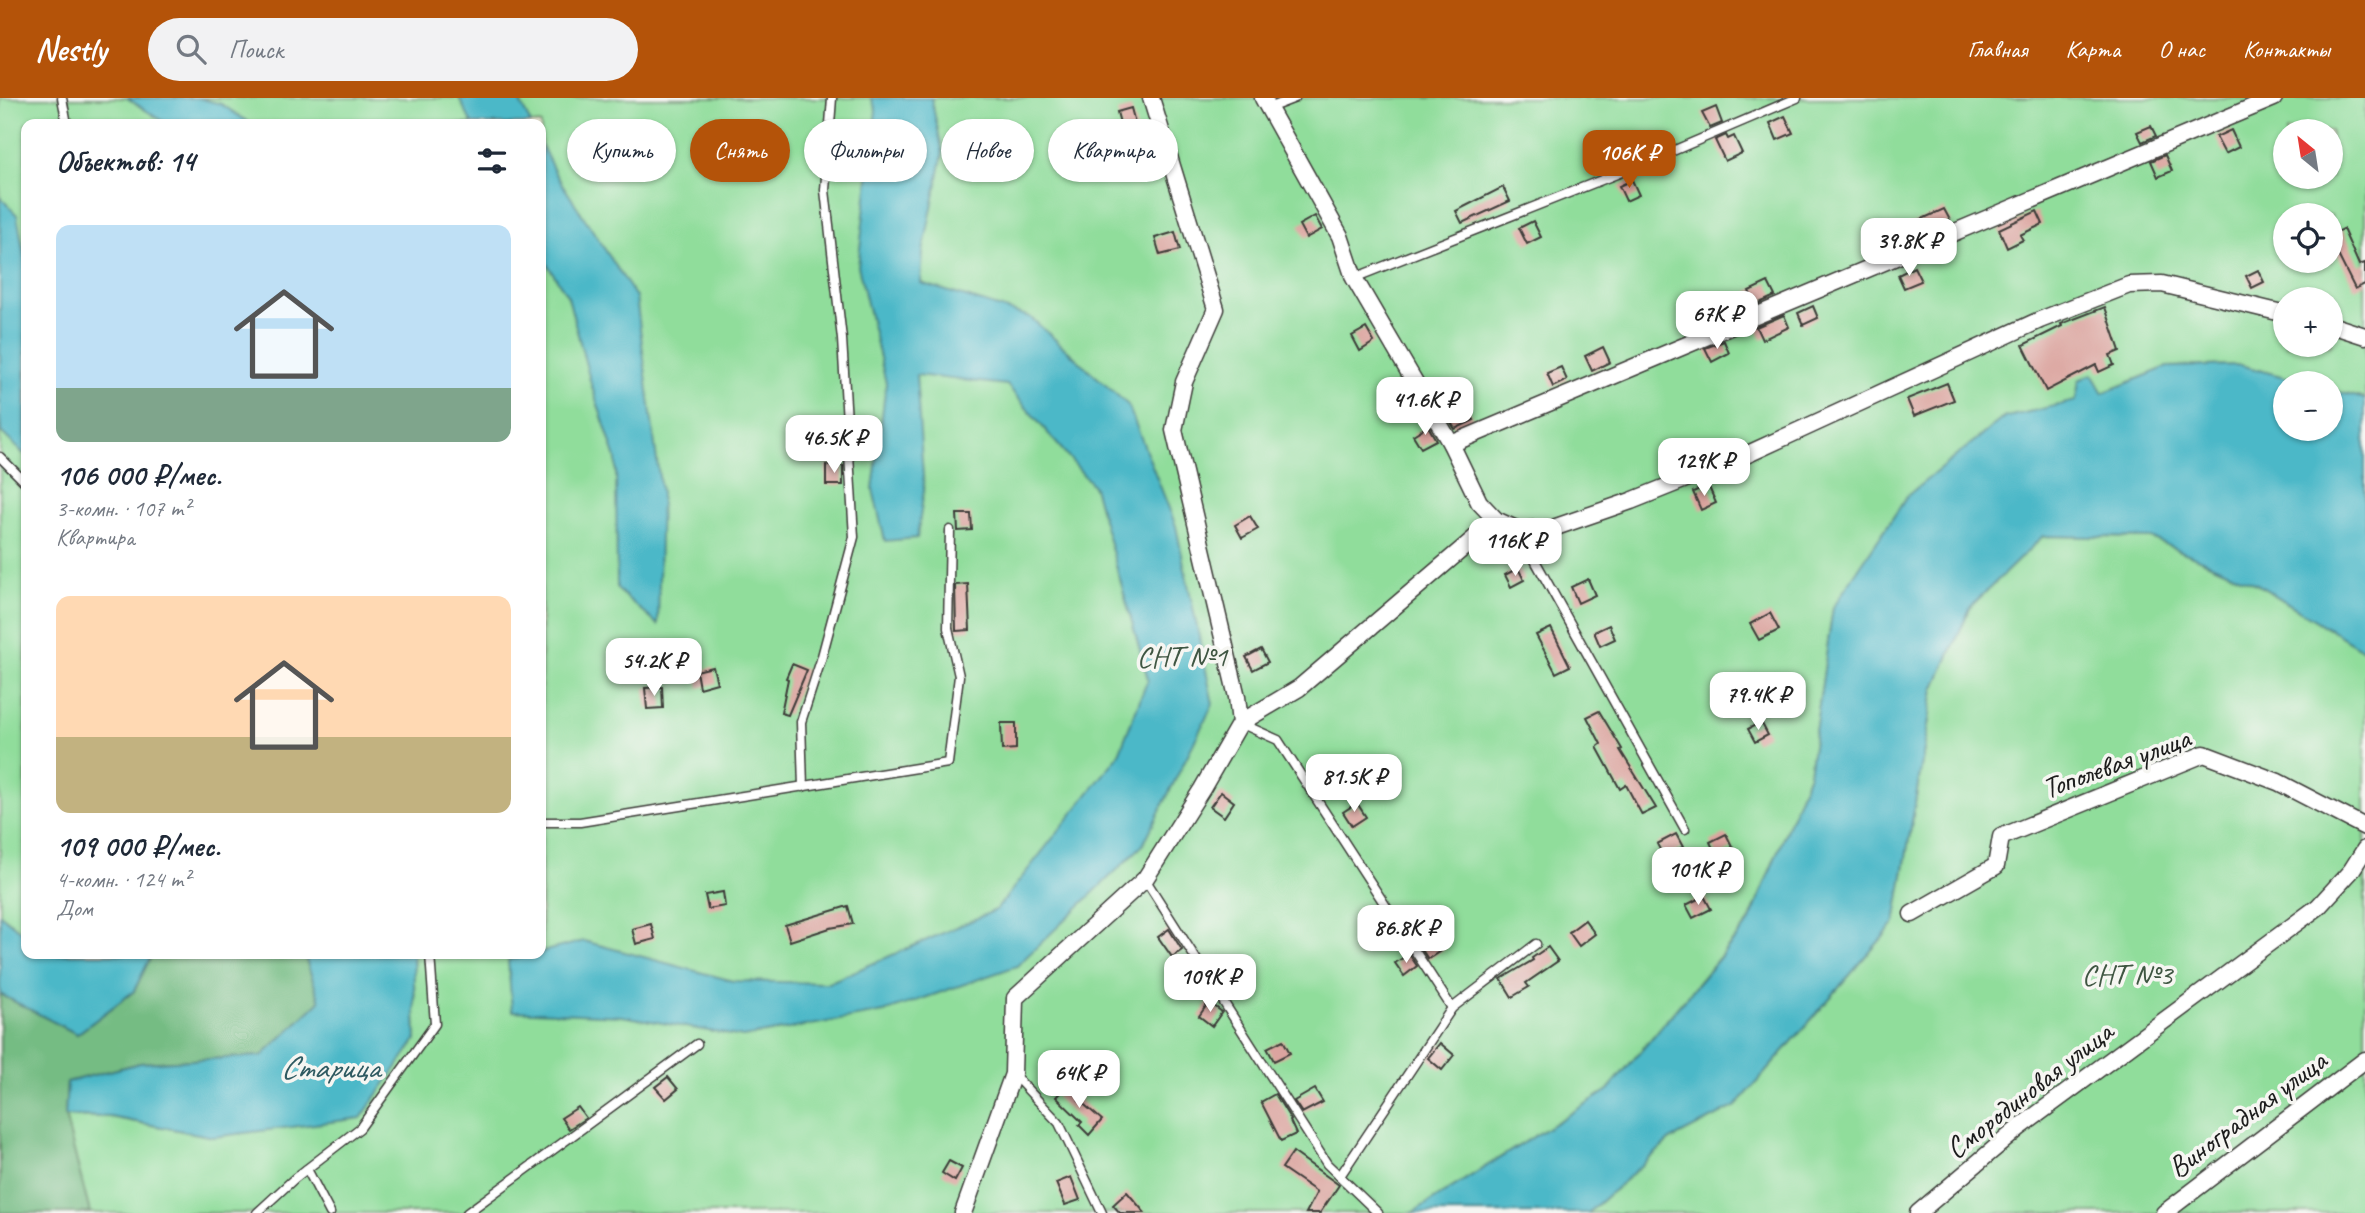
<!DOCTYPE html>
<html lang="ru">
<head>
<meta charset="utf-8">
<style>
  body { margin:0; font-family:Caveat,sans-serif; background:#f2f2f3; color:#1f2937; height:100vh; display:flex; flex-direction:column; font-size:26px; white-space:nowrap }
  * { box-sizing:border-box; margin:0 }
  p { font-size:23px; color:#747a83 }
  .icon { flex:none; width:38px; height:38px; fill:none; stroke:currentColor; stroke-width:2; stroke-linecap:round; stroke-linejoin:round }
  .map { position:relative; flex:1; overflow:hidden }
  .side { position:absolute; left:21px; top:21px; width:525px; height:840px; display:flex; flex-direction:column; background:#fff; border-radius:14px; box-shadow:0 2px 5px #0004 }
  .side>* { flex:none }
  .hud { position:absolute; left:567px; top:21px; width:665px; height:63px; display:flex; gap:14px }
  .needle { width:46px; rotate:330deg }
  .buttons { position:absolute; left:2273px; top:21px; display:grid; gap:14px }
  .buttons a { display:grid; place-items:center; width:70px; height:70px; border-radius:50%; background:#fff; box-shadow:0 2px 5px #0004; font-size:35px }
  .price { position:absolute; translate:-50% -60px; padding:0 16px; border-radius:14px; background:#fff; color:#222; font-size:23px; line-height:46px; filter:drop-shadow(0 2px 4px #0008) }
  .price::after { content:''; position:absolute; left:50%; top:42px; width:21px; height:16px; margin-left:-10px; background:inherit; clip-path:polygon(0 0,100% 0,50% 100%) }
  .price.active { background:#b45309; color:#fff }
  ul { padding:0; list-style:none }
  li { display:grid; align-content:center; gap:14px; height:371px; padding:0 35px }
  li span { display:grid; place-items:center; height:217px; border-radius:14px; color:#555 }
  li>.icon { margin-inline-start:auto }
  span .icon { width:126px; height:126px; fill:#fffc; stroke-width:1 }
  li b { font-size:30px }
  h2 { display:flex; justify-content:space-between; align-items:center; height:84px; padding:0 35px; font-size:30px }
  .pill { padding:0 24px; border-radius:32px; background:#fff; box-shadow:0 2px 5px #0004; font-size:24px; line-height:63px }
  .pill.active { background:#b45309; color:#fff }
  header { display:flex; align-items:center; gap:42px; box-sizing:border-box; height:98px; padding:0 35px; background:#b45309; color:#fff }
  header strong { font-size:33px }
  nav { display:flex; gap:38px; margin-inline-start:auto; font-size:24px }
  .search { width:490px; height:63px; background:#f2f2f3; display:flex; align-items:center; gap:18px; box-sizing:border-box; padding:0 24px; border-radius:38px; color:#747a83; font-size:26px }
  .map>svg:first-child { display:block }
  .green { fill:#90dd9b; stroke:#567c5c; stroke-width:2; fill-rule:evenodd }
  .forest { fill:#74bc83; stroke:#486c50; stroke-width:2 }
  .water { fill:#4cb8c8; stroke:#346a72; stroke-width:2 }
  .building { fill:#dba49f }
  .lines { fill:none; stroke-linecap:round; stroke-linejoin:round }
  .service-casing { stroke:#3c3b38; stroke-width:11 }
  .minor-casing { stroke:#3c3b38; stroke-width:19 }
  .service { stroke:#fff; stroke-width:8 }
  .minor { stroke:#fff; stroke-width:16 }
  .labels { text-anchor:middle; stroke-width:7; stroke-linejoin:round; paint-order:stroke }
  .park-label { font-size:30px; fill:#3f5642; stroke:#f6f6f2 }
  .street-label { font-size:30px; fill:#1c1c1c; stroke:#f6f6f2 }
  .water-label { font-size:32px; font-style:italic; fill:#2f5a61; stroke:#f6f6f2 }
</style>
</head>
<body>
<header>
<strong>Nestly</strong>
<div class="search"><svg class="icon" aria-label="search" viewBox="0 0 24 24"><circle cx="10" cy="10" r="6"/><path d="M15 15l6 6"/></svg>Поиск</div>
<nav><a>Главная</a><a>Карта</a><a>О нас</a><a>Контакты</a></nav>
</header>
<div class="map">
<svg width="2365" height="1115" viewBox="0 0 2365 1115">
  <rect width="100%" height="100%" fill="#f6f6f2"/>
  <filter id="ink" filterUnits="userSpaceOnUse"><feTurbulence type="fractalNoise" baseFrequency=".0143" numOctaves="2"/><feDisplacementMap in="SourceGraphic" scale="14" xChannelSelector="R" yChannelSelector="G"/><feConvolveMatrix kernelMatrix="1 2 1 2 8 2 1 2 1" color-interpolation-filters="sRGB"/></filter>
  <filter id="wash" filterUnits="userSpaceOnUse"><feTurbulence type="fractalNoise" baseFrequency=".00686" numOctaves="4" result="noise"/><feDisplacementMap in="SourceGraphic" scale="28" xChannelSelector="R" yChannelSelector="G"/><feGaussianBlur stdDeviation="1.57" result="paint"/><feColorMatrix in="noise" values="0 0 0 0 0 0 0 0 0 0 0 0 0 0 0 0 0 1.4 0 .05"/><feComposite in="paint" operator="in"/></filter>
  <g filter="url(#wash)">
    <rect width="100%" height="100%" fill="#efead6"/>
    <g class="green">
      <path d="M 0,0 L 2365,0 L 2365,301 L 2331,292 L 2331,285 L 2307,285 L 2240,267 L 2167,269 L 2102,295 L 2093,277 L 2079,282 L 2077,303 L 2003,320 L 1833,510 L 1809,676 L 1749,824 L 1608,992 L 1412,1115 L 90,1115 L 65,1018 L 110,1019 L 214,1039 L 416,942 L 413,856 L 541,856 L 541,26 L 26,26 L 26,834 L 23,835 L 0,816 ZM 2286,33 L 2331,33 L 2331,79 L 2286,79 ZM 2286,117 L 2331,117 L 2331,163 L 2286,163 ZM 2286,201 L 2331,201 L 2331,247 L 2286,247 Z"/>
      <polygon points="2043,438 2151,440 2257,486 2365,553 2365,1115 1588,1115 1670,1042 1736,1008 1895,825 1934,591 1971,508"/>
    </g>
    <polygon class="forest" points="152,856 304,856 320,903 262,958 140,965 67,984 65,1018 90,1115 0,1115 0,896 77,936 134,893"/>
    <g class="water">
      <polygon points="127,0 198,0 221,6 251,26 167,26"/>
      <polygon points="459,0 518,0 531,26 472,26"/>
      <polygon points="871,0 931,0 943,55 923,154 921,185 1030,219 1128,307 1176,428 1213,606 1143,747 1017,868 884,914 743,939 622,918 512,913 508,862 541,856 541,854 584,843 733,883 828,885 996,812 1118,658 1148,581 1094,389 1007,287 916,277 924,392 917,440 885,443 873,392 886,285 858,168 876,12"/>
      <polygon points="541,46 555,75 636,199 661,394 658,527 617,491 616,361 591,286 568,199 541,156"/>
      <polygon points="0,99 17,117 26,166 26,358 1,334 0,320"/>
      <polygon points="2240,267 2307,285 2286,285 2286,331 2331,331 2331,292 2365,301 2365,553 2257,486 2151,440 2043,438 1971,508 1934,591 1895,825 1736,1008 1670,1042 1588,1115 1412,1115 1608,992 1749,825 1809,676 1833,509 1908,397 2003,320 2076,303 2079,282 2092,276 2103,295 2167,269"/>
      <polygon points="0,816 23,835 26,834 26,856 152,856 134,893 77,936 0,896"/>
      <polygon points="304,856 413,856 416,942 361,1020 214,1039 110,1019 65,1018 67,984 140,965 262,958 320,903"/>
    </g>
    <g id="blocks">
      <g class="building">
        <polygon points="1716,9 1722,25 1710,30 1702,15"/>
        <polygon points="1131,10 1147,69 1128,74 1123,57 1128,55 1117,14"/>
        <polygon points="1785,18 1793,35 1777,42 1770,25"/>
        <polygon points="2151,28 2156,38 2142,44 2137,34"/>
        <polygon points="2231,32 2239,49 2225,56 2216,39"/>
        <polygon points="1726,37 1728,41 1734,38 1742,55 1725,63 1715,42"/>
        <polygon points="2165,57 2172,73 2158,79 2151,63"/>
        <polygon points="1632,82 1639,97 1626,103 1619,88"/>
        <polygon points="1503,89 1510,103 1462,125 1456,113"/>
        <polygon points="1944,111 1951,124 1897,147 1891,135"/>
        <polygon points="2037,113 2043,126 2020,137 2023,142 2007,150 1999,131"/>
        <polygon points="1315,118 1322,131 1306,140 1299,127"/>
        <polygon points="1533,123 1541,139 1527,146 1519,130"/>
        <polygon points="2343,131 2359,167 2365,165 2365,186 2355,191 2331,143 2331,137"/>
        <polygon points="1175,134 1180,152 1160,157 1155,140"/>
        <polygon points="1914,169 1921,183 1904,190 1898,177"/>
        <polygon points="2258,172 2264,184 2252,190 2246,178"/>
        <polygon points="1768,184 1775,198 1755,207 1749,193"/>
        <polygon points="1813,208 1818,220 1803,227 1798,215"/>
        <polygon points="2105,209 2120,253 2110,257 2114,267 2099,274 2096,267 2046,293 2023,247 2062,228 2061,226"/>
        <polygon points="1706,210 1713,225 1696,231 1690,218"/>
        <polygon points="1784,217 1789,229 1762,242 1756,229"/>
        <polygon points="1366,230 1374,244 1360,253 1352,238"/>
        <polygon points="1724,243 1729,255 1712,264 1705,250"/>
        <polygon points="1603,249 1610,264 1592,273 1585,258"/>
        <polygon points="1561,269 1567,282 1553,289 1547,275"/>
        <polygon points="1947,285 1954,302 1914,318 1907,301"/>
        <polygon points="1467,308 1474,322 1455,331 1447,318"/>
        <polygon points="1428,328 1436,342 1421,350 1413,337"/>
        <polygon points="826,367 843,368 843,387 826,387"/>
        <polygon points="1708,387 1716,405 1701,412 1693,394"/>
        <polygon points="957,416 971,416 972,432 958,433"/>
        <polygon points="1250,418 1258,431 1242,440 1235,427"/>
        <polygon points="1518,470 1524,482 1511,489 1505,477"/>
        <polygon points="1588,481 1595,497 1578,505 1571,489"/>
        <polygon points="968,486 970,532 956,533 955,487"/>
        <polygon points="1770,515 1779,532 1759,542 1750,526"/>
        <polygon points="1609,527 1615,541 1600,548 1594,534"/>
        <polygon points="1551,530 1570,568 1556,575 1536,537"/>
        <polygon points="1261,551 1268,564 1253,572 1246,559"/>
        <polygon points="792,566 807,572 788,617 781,615 788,581 786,580"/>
        <polygon points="713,569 717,585 699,590 696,573"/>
        <polygon points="662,589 663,610 647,611 645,590"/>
        <polygon points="1599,613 1622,651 1620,652 1656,710 1642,717 1626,687 1620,691 1597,649 1601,646 1587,619"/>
        <polygon points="1761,624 1768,637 1755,644 1748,631"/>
        <polygon points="1001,625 1016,625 1016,651 1002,652"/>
        <polygon points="1335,680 1343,692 1332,700 1323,688"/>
        <polygon points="1221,694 1234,704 1224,719 1210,709"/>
        <polygon points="1357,705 1366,719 1352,728 1343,714"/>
        <polygon points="1676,736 1683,749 1664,759 1657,746"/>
        <polygon points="1726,736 1733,750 1717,759 1710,744"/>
        <polygon points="723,794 725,808 708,811 705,797"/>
        <polygon points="1704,798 1711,811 1693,820 1686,807"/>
        <polygon points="848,808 853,826 830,830 790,843 785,827"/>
        <polygon points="1585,822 1595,836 1579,848 1569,834"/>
        <polygon points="651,826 655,841 636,846 632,831"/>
        <polygon points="1169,831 1182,852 1172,859 1158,839"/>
        <polygon points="1439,835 1448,848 1428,861 1420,849"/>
        <polygon points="1548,849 1558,863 1526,885 1529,889 1512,899 1501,881 1533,862 1532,860"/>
        <polygon points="1409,856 1417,868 1404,878 1395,865"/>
        <polygon points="1209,904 1222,914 1212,928 1199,918"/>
        <polygon points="1283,942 1290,955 1274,963 1267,950"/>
        <polygon points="1440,945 1454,957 1442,972 1428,960"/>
        <polygon points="668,979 678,991 666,1001 655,989"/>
        <polygon points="1067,987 1081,1000 1079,1002 1102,1022 1089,1037 1079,1027 1082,1024 1056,999"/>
        <polygon points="1315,991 1323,1004 1302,1015 1294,1003"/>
        <polygon points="1275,996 1291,1022 1290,1023 1296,1036 1281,1043 1261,1004"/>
        <polygon points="578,1009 586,1020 569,1031 561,1020"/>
        <polygon points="1293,1054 1339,1087 1320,1115 1306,1115 1317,1094 1282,1070"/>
        <polygon points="949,1063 962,1070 955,1083 942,1075"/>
        <polygon points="1071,1079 1080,1102 1065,1107 1056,1085"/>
        <polygon points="1127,1094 1145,1115 1120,1115 1113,1107"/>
      </g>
    </g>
  </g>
  <g filter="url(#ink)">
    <use href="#blocks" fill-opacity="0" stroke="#3c3b38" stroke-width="2"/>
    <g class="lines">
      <g class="service-casing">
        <g id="service">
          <polyline points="62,0 67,26"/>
          <polyline points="1269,10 1295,0"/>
          <polyline points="1354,180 1647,64 1797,0"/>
          <polyline points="0,359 26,385"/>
          <polyline points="1518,432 1685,731"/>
          <polyline points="1240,625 1278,642 1452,910 1340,1078"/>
          <polyline points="803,689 801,624 821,562 854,439 842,241 825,92 832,0"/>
          <polyline points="541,724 580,724 948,665 959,578 948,530 950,432"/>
          <polyline points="1145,781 1327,1066 1378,1115"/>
          <polyline points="1452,910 1536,846"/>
          <polyline points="1013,976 1059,1025 1102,1115"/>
          <polyline points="307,1071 330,1115"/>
          <polyline points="257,1115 295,1080 360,1030 435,926 430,856"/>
          <polyline points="467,1115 697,946"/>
        </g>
      </g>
      <g class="minor-casing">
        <g id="minor">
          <polyline points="1263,0 1340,138 1354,180 1451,346 1479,404 1496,422 1518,432 1553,430 1631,403 1748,356 2040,222 2129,187 2162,186 2286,216"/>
          <polyline points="2331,227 2365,238"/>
          <polyline points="1451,346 2274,0"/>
          <polyline points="1240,625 1299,590 1496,422"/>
          <polyline points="1912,816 1996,768 2001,739 2204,656 2278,684 2365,729"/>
          <polyline points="963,1115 1013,976 1015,900 1145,781 1202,691 1240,625 1237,599 1174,332 1184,284 1216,211 1151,0"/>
          <polyline points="1918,1115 2020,1029 2318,809 2351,773 2365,751"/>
          <polyline points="2164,1115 2365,962"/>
        </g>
      </g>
      <use href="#service" class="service"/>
      <use href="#minor" class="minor"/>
    </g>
  </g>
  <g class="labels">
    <g class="park-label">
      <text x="1182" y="568">СНТ №1</text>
      <text x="2127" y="886">СНТ №3</text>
    </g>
    <g class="street-label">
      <text transform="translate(2116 665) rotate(-20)" y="10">Тополевая улица</text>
      <text transform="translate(2029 992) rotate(-38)" y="10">Смородиновая улица</text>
      <text transform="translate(2247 1016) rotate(-37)" y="10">Виноградная улица</text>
    </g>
    <g class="water-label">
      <text x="330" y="980">Старица</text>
    </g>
  </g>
</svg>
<div class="buttons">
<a><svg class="needle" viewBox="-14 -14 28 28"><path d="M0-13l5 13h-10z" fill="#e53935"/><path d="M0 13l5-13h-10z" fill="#747a83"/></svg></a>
<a><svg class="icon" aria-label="locate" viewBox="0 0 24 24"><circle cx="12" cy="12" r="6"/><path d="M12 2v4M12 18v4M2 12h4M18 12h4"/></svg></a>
<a>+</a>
<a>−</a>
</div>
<b class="price active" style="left:1629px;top:92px">106K ₽</b>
<b class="price" style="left:1909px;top:180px">39.8K ₽</b>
<b class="price" style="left:1717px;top:253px">67K ₽</b>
<b class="price" style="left:1425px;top:339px">41.6K ₽</b>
<b class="price" style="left:834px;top:377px">46.5K ₽</b>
<b class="price" style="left:1704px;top:400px">129K ₽</b>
<b class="price" style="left:1515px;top:480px">116K ₽</b>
<b class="price" style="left:654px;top:600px">54.2K ₽</b>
<b class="price" style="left:1758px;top:634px">79.4K ₽</b>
<b class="price" style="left:1354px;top:716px">81.5K ₽</b>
<b class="price" style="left:1698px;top:809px">101K ₽</b>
<b class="price" style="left:1406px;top:867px">86.8K ₽</b>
<b class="price" style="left:1210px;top:916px">109K ₽</b>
<b class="price" style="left:1079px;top:1012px">64K ₽</b>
<div class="hud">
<a class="pill">Купить</a>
<a class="pill active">Снять</a>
<a class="pill">Фильтры</a>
<a class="pill">Новое</a>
<a class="pill">Квартира</a>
</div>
<section class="side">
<h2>Объектов: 14<svg class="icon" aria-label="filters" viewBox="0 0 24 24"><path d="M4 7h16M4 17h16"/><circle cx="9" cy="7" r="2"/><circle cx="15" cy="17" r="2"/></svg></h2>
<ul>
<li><span style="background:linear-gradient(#bfe0f5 75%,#7fa58c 0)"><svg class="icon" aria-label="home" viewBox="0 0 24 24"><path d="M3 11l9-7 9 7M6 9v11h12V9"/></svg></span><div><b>106 000 ₽/мес.</b><p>3-комн. · 107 m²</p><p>Квартира</p></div></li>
<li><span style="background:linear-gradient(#ffd9b3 65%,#c2b280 0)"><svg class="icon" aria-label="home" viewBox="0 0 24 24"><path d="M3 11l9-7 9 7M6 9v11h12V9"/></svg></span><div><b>109 000 ₽/мес.</b><p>4-комн. · 124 m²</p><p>Дом</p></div></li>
</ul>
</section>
</div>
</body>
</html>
